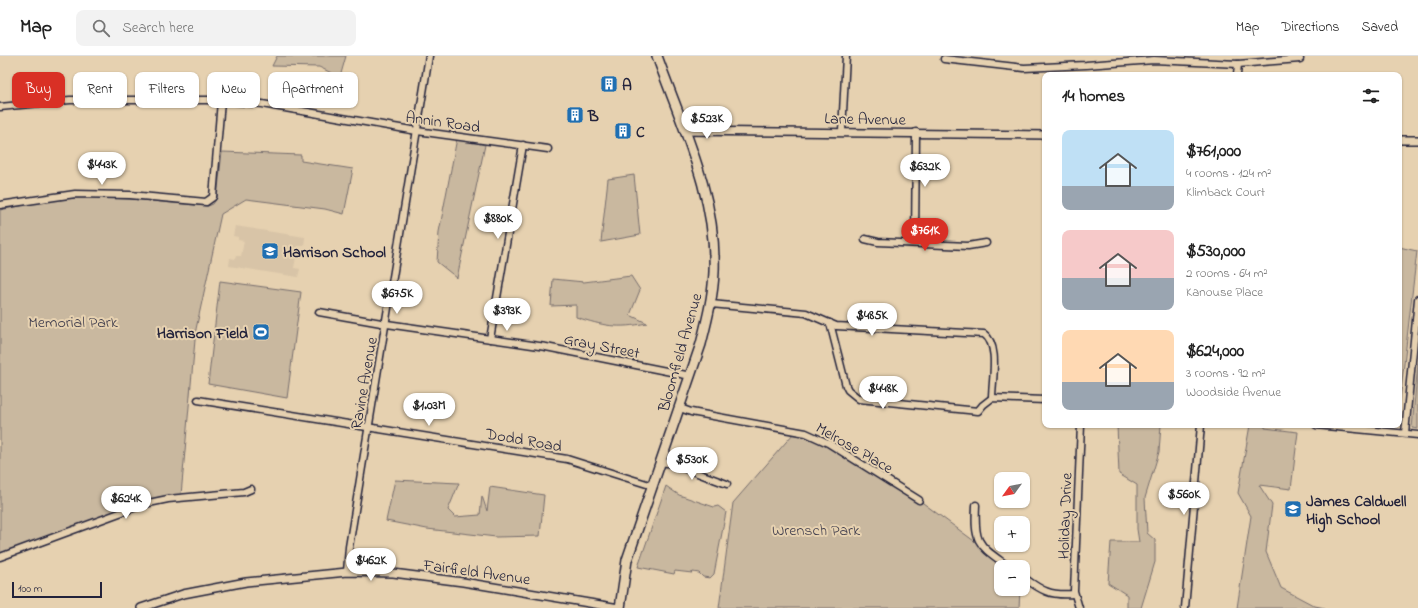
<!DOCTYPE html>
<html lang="en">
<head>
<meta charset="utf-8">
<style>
  body { margin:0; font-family:"Indie Flower",sans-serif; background:#f2f2f2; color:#222; height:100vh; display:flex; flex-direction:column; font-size:15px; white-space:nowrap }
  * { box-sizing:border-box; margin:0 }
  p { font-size:13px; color:#767676 }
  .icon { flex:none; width:22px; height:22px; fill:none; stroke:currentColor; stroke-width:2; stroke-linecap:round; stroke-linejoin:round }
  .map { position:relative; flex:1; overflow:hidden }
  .sheet { position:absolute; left:1042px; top:16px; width:360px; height:356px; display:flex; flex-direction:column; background:#fff; border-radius:8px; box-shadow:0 1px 3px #0004 }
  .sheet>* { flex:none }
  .banner { position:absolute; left:12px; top:16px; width:380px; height:36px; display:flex; gap:8px }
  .needle { width:26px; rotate:237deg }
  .tools { position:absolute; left:994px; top:416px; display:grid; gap:8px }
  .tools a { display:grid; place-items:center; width:36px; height:36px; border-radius:8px; background:#fff; box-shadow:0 1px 3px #0004; font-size:20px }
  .scale { position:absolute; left:12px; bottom:10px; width:90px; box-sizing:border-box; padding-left:4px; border:2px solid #22223b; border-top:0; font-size:11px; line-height:14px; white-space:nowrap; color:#22223b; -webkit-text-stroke:3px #e6d1b0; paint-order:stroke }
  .price { position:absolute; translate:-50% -34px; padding:0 9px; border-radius:14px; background:#fff; color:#222; font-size:13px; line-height:26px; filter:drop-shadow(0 1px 2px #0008) }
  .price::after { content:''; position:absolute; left:50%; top:24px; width:12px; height:9px; margin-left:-6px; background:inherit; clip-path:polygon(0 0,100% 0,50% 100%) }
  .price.selected { background:#d93025; color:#fff }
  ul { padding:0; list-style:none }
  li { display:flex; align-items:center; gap:12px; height:100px; padding:0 20px }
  li span { display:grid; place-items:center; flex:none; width:112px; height:80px; border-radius:8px; color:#555 }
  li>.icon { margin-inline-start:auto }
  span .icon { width:48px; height:48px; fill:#fffc; stroke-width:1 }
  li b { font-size:17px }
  h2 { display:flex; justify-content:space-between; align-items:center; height:48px; padding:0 20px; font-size:17px }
  .chip { padding:0 14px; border-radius:8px; background:#fff; box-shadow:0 1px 3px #0004; font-size:14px; line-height:36px }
  .chip.selected { background:#d93025; color:#fff }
  header { display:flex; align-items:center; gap:24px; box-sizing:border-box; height:56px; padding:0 20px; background:#fff; border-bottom:1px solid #e0e0e0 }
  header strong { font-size:19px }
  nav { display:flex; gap:22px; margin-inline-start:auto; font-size:14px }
  .search { width:280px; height:36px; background:#f2f2f2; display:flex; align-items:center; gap:10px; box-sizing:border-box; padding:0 14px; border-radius:8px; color:#767676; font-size:15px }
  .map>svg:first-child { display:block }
  .built { fill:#d8c4a7 }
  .green { fill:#c9b89f; stroke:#766d6d }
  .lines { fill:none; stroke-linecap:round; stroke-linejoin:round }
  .minor-casing { stroke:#22223b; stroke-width:9 }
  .tertiary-casing { stroke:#22223b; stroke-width:10 }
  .primary-casing { stroke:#22223b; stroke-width:12 }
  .minor { stroke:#e6d1b0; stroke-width:6 }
  .tertiary { stroke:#e6d1b0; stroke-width:7 }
  .primary { stroke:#e6d1b0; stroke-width:9 }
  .labels { text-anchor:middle; stroke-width:4; stroke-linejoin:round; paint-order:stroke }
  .poi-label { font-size:16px; font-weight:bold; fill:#22223b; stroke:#e6d1b0; text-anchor:start }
  .street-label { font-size:16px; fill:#22223b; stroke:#e6d1b0 }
  .park-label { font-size:16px; fill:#43404f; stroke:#e6d1b0 }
</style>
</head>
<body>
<header>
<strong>Map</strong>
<div class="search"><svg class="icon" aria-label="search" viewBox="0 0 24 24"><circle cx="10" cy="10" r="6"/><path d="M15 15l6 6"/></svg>Search here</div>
<nav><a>Map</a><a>Directions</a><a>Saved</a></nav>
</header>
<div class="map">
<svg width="1418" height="552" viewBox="0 0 1418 552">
  <rect width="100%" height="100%" fill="#e6d1b0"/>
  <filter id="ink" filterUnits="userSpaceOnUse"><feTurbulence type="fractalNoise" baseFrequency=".025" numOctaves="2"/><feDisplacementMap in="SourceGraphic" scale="8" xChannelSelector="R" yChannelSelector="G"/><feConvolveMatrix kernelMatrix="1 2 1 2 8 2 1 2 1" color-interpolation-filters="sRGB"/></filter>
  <g filter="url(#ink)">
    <polygon class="built" points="235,170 305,181 304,190 298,190 294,212 300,213 298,221 229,210 230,202 235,203 236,200 241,200 244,185 238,184 238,181 233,180"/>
    <g class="green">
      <polygon points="277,0 346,0 340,21 319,11 272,10"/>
      <polygon points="457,82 485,89 457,222 437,206 439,176"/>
      <path d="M 222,96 L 301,99 L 301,105 L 353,113 L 344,158 L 325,153 L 246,143 L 221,158 L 196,273 L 181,439 L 0,497 L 0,154 C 25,149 50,143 76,142 C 119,140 164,147 208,150 L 213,148 L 217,142 Z"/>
      <polygon points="634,119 640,179 601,186 608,123"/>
      <polygon points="1399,191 1417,195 1399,352"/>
      <path d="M 631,220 L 640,234 L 630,259 L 647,267 C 617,273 604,270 576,261 L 576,249 L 551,250 L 553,223 L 584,226 Z"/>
      <polygon points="220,225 301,236 287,342 208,328"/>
      <polygon points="1418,307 1418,373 1412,372"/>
      <polygon points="1117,369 1161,369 1159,396 1145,442 1147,477 1155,484 1155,506 1141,552 1127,552 1127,539 1108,527 1111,486 1139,486 1137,473 1137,429 1119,418"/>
      <polygon points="1250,369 1265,369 1265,372 1298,376 1291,433 1259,429 1272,449 1266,496 1281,532 1315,550 1325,552 1237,552 1251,460 1238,437"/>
      <polygon points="793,378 814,380 919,444 1009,511 1001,511 1001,533 1020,533 1019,552 719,552 733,447"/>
      <polygon points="395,424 459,427 448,454 455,461 480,459 482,440 487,455 490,431 544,439 540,480 496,481 427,473 386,465"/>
      <polygon points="666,430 679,439 714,451 718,450 726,456 714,518 710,522 703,521 699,517 693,516 692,517 675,515 674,518 638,511"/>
    </g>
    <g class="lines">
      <g class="minor-casing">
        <g id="minor">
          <polyline points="944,3 1024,12 1086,9 1154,4 1238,8 1300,3"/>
          <polyline points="1237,19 1238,8"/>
          <polyline points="0,51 70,44 219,44 262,48 417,75 548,93"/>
          <polyline points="842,75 846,0"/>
          <polyline points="0,149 75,138 130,139 206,146 213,141 221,45"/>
          <polyline points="865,183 878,186 968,190 986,187"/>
          <polyline points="915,187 916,76"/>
          <path d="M 711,248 L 806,257 L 836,270 L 984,278 C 1000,289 992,324 992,342"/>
          <polyline points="319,256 387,268 546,291 691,320"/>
          <polyline points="830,267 846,330 848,334 859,343 978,355 983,349 992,342 1045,344"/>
          <polyline points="490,283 523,89"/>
          <polyline points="198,344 567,403 653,430"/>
          <polyline points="680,352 691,356 806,377 828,387 919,444"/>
          <polyline points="1316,369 1418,379"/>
          <polyline points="1405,377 1418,243"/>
          <polyline points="661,406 673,408 727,428"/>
          <path d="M 976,449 C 974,489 978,488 1009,511"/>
          <polyline points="0,501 144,448 168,443 244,436 251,433"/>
          <polyline points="347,516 349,491 429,0"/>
          <path d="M 1023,521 C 1042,535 1050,540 1074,538"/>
          <polyline points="1079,552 1074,535 1081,369"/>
          <polyline points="1185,552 1201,369"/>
        </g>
      </g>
      <g class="tertiary-casing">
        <g id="tertiary">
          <polyline points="684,75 1045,79"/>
          <polyline points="1399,84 1418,84"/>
          <polyline points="141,552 183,538 246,526 347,516 393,517 463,526 619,552"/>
        </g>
      </g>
      <g class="primary-casing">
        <path id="primary" d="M 620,552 L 627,504 L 701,288 C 707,264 713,241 714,216 C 717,140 682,70 657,0"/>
      </g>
      <use href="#minor" class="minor"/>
      <use href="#tertiary" class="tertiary"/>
      <use href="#primary" class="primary"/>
    </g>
  </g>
  <defs>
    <g id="building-square" transform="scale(0.9)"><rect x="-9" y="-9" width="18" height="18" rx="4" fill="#1f6fb2" stroke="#e6d1b0"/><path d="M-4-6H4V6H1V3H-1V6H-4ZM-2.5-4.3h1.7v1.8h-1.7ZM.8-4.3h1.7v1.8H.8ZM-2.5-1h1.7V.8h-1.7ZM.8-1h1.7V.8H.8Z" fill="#fff"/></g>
    <g id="school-square" transform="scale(0.9)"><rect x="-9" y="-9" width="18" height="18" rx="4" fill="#1f6fb2" stroke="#e6d1b0"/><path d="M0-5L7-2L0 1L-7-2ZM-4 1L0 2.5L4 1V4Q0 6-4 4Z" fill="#fff"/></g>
    <g id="stadium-square" transform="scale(0.9)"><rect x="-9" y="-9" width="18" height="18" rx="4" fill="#1f6fb2" stroke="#e6d1b0"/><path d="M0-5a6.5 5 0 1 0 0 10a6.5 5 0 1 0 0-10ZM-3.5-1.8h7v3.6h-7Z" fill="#fff"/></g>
  </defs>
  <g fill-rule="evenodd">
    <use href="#building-square" x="609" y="28"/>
    <use href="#building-square" x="575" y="59"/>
    <use href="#building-square" x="623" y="75"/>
    <use href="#school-square" x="270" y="195"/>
    <use href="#stadium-square" x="261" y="276"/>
    <use href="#school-square" x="1293" y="453"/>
  </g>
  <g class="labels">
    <g class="poi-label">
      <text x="622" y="34">A</text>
      <text x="588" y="65">B</text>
      <text x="636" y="81">C</text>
      <text x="283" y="201">Harrison School</text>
      <text x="248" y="282" text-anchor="end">Harrison Field</text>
      <text x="1306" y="450">James Caldwell<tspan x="1306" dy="18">High School</tspan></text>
    </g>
    <g class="street-label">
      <text transform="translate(865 62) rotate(1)" y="6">Lane Avenue</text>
      <text transform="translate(443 65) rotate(8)" y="6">Annin Road</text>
      <text transform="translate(602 289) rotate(11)" y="6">Gray Street</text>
      <text transform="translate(679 296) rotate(-74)" y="6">Bloomfield Avenue</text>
      <text transform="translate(363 327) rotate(-80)" y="6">Ravine Avenue</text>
      <text transform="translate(524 383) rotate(10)" y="6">Dodd Road</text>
      <text transform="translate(855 391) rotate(30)" y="6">Melrose Place</text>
      <text transform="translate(1064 460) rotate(-88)" y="6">Holiday Drive</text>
      <text transform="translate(477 515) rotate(8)" y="6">Fairfield Avenue</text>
    </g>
    <g class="park-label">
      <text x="73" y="271">Memorial Park</text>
      <text x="816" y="479">Wrensch Park</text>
    </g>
  </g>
</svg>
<div class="tools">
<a><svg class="needle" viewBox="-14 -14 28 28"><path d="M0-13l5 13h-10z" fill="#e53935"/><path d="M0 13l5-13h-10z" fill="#767676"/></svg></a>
<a>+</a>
<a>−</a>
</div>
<div class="scale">100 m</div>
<b class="price" style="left:707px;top:84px">$523K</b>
<b class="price" style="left:102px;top:130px">$443K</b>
<b class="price" style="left:925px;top:132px">$632K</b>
<b class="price" style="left:498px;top:184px">$880K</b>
<b class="price selected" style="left:925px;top:196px">$761K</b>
<b class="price" style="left:397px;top:259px">$675K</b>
<b class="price" style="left:507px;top:276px">$393K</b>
<b class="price" style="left:872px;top:281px">$485K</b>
<b class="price" style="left:883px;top:354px">$448K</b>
<b class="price" style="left:429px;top:371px">$1.03M</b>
<b class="price" style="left:692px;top:425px">$530K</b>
<b class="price" style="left:1184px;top:460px">$560K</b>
<b class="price" style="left:126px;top:464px">$624K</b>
<b class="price" style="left:371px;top:526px">$462K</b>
<div class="banner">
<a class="chip selected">Buy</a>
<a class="chip">Rent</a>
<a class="chip">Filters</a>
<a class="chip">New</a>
<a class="chip">Apartment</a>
</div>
<section class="sheet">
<h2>14 homes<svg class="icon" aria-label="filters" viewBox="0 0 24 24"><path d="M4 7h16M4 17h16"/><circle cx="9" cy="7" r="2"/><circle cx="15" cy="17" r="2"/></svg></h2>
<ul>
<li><span style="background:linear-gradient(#bfe0f5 70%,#9aa5b1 0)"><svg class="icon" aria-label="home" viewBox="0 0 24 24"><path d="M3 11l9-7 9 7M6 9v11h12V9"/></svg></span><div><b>$761,000</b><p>4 rooms · 124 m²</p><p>Klimback Court</p></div></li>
<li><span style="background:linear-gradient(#f6c9c9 60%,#9aa5b1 0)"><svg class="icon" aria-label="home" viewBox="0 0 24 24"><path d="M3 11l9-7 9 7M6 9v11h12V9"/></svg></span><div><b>$530,000</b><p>2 rooms · 64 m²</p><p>Kanouse Place</p></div></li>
<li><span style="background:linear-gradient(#ffd9b3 65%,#9aa5b1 0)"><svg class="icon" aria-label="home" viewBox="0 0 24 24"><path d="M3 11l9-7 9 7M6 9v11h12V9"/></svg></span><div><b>$624,000</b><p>3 rooms · 92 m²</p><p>Woodside Avenue</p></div></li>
</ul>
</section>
</div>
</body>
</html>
